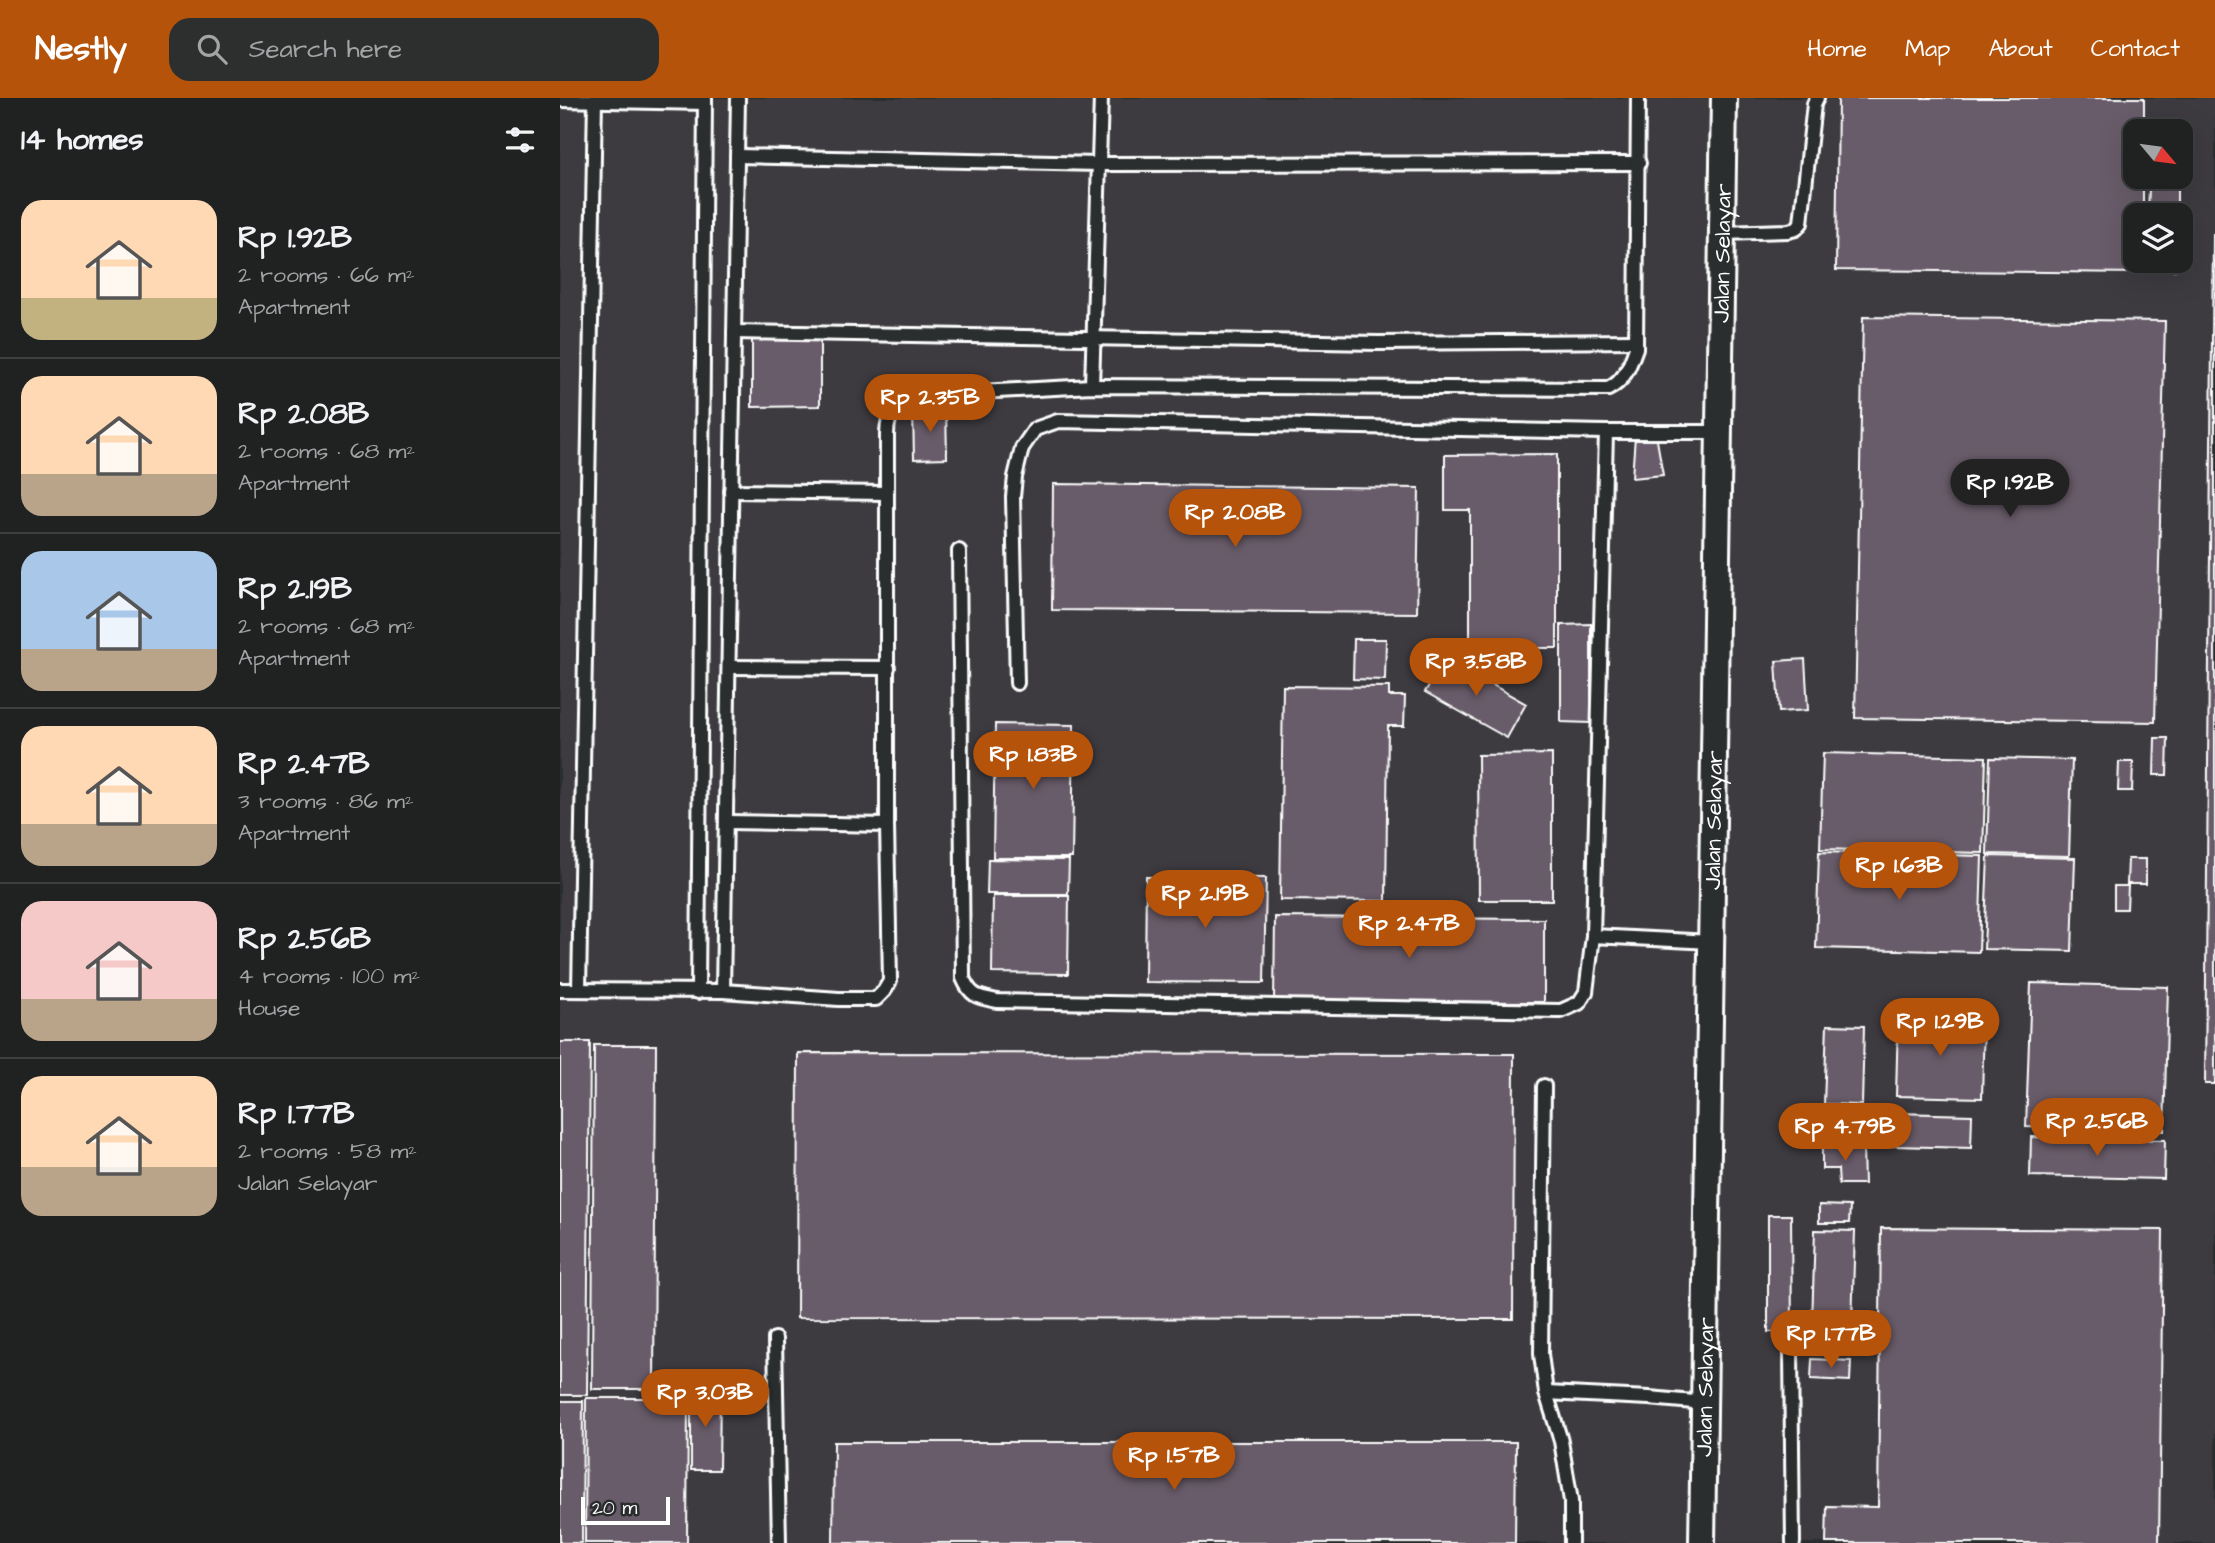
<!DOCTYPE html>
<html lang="en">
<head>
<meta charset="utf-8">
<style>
  body { margin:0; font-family:"Architects Daughter",sans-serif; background:#2d2f2f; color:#f1f3f6; height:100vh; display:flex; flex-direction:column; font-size:26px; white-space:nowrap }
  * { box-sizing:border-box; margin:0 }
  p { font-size:23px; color:#a2a4a5 }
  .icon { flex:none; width:38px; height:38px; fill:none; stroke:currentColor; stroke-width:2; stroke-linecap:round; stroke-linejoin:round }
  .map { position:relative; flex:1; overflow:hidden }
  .side { display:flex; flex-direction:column; background:#202222; width:560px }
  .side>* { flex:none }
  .needle { width:46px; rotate:119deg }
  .controls { position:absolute; left:1563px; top:21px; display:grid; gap:14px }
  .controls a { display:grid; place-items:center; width:70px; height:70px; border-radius:14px; background:#202222; box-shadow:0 7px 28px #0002,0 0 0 2px #3d3f40; font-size:35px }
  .scale { position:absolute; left:21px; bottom:18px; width:89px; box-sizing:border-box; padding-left:7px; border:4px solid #fff; border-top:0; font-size:19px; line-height:24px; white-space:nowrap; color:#fff; -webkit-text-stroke:5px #2a2d2e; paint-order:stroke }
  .price { position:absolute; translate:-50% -60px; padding:0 16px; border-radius:24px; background:#b45309; color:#fff; font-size:23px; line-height:46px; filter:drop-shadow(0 2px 4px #0008) }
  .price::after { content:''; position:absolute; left:50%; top:42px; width:21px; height:16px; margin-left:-10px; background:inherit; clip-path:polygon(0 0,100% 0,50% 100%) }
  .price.selected { background:#222; color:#fff }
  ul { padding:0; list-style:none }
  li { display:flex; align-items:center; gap:21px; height:175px; padding:0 21px }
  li+li { border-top:2px solid #3d3f40 }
  li span { display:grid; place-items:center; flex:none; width:196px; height:140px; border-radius:21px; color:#555 }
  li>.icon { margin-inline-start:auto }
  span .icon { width:84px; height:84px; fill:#fffc; stroke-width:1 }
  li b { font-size:30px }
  h2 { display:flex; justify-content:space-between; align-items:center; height:84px; padding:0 21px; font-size:30px }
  header { display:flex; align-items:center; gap:42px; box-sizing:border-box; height:98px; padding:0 35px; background:#b45309; color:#fff }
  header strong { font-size:33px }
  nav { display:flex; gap:38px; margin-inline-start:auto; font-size:24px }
  .search { width:490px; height:63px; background:#2d2f2f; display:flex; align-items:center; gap:18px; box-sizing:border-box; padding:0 24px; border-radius:21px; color:#a2a4a5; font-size:26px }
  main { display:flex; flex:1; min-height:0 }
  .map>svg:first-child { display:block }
  .built { fill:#3d3b40; fill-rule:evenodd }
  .building { fill:#695c6a; stroke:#fff; stroke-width:2 }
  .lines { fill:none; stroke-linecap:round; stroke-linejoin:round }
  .lane-casing { stroke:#fff; stroke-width:18 }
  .street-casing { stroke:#fff; stroke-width:30 }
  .lane { stroke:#2a2d2e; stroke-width:12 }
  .street { stroke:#2a2d2e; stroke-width:24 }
  .labels { text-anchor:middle; stroke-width:5; stroke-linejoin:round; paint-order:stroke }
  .street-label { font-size:23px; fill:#fff; stroke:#2a2d2e }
</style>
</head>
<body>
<header>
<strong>Nestly</strong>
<div class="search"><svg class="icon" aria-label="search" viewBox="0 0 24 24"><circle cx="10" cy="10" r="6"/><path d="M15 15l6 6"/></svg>Search here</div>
<nav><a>Home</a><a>Map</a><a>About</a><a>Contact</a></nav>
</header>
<main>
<section class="side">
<h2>14 homes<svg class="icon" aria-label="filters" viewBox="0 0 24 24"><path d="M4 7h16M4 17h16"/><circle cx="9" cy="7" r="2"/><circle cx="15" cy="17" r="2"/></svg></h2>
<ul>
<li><span style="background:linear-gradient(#ffd9b3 70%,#c2b280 0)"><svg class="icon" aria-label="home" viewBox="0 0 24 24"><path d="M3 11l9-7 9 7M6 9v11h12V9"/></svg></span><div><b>Rp 1.92B</b><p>2 rooms · 66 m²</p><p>Apartment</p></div></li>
<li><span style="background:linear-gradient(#ffd9b3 70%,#b9a48a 0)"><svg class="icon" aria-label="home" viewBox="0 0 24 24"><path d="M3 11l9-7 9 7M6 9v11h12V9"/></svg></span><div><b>Rp 2.08B</b><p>2 rooms · 68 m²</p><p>Apartment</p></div></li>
<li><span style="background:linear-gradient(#a9c7e8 70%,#b9a48a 0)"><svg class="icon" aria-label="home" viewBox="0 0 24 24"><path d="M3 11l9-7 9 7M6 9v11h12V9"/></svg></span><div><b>Rp 2.19B</b><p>2 rooms · 68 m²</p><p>Apartment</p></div></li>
<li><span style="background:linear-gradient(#ffd9b3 70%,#b9a48a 0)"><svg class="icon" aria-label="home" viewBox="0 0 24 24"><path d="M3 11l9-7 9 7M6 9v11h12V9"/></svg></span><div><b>Rp 2.47B</b><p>3 rooms · 86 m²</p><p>Apartment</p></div></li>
<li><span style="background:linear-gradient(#f6c9c9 70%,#b9a48a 0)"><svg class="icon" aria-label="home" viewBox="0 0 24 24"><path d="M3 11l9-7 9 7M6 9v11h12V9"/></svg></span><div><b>Rp 2.56B</b><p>4 rooms · 100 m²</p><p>House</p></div></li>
<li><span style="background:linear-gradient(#ffd9b3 65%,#b9a48a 0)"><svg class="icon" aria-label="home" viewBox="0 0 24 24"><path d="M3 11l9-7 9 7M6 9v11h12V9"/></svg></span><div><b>Rp 1.77B</b><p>2 rooms · 58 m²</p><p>Jalan Selayar</p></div></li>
</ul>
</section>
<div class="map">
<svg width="1655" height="1445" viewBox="0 0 1655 1445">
  <rect width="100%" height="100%" fill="#2a2d2e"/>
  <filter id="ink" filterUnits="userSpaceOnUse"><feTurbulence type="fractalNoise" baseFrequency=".0143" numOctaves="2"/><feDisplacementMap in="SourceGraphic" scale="14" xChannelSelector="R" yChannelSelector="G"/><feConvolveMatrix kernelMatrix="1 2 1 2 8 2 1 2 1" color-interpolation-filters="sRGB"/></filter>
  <g filter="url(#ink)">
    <path class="built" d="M 0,0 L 1655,0 L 1655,1445 L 0,1445 ZM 1575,33 L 1620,33 L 1620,79 L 1575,79 ZM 1575,117 L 1620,117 L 1620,163 L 1575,163 Z"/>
    <g class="building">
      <polygon points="1278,0 1584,0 1584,33 1575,33 1575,79 1583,79 1583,117 1575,117 1575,163 1582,163 1582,175 1276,172"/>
      <polygon points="1589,90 1617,91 1617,117 1588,117"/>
      <polygon points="1653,136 1655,136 1655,986 1645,986"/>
      <polygon points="1587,163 1615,163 1615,172 1586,171"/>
      <polygon points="1303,219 1605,223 1595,624 1295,620"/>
      <polygon points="260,239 260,308 192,309 192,240"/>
      <polygon points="386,310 387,360 354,361 353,311"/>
      <polygon points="1075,338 1097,342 1103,377 1072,380"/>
      <polygon points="997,356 997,550 910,550 910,412 885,412 885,357"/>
      <polygon points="493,386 859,390 857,515 492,512"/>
      <polygon points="1031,526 1031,625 1001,624 1001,527"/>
      <polygon points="794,541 826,541 825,582 793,581"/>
      <polygon points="885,560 966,606 947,640 865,594"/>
      <polygon points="1245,561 1248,612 1219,614 1216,563"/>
      <polygon points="723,588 829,589 829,598 845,598 844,628 828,628 826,803 720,802"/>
      <polygon points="435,626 514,627 512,760 433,760"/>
      <polygon points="1595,640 1608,640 1607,677 1594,677"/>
      <polygon points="1263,655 1426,659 1423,755 1260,751"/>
      <polygon points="992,656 992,802 919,802 918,657"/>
      <polygon points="1430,660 1512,662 1509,758 1427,756"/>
      <polygon points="1559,664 1573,664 1572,693 1558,693"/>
      <polygon points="1259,754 1422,758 1419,854 1256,850"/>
      <polygon points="1428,758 1515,760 1512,853 1424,851"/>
      <polygon points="428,761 509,762 508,796 427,796"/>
      <polygon points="1568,761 1586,761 1586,786 1567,786"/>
      <polygon points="586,779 706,780 704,885 585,884"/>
      <polygon points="1554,788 1568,788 1567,811 1554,811"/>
      <polygon points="433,798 509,798 508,876 432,875"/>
      <polygon points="715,819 984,821 984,904 714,903"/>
      <polygon points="1471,885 1608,889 1604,1033 1466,1029"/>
      <polygon points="1338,920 1424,923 1422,1000 1336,998"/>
      <polygon points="1267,927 1304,928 1302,1007 1264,1006"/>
      <polygon points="0,944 30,944 27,1297 0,1297"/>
      <polygon points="34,947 96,947 94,1291 32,1291"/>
      <polygon points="238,955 954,956 953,1221 237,1220"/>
      <polygon points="1257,1013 1412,1017 1411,1050 1256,1046"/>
      <polygon points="1471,1039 1605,1042 1604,1081 1470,1078"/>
      <polygon points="1303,1048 1304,1086 1279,1086 1278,1071 1262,1071 1262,1049"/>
      <polygon points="1259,1107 1290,1108 1289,1125 1259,1125"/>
      <polygon points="1208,1117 1231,1117 1232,1233 1208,1234"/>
      <polygon points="1321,1130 1603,1132 1599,1445 1266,1445 1267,1408 1318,1409"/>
      <polygon points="1255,1132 1295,1133 1291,1257 1251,1256"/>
      <polygon points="1252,1261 1291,1263 1290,1283 1251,1281"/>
      <polygon points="131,1290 160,1291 159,1372 131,1372"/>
      <polygon points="26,1300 128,1300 127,1445 25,1445"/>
      <polygon points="0,1303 23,1303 22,1445 0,1445"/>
      <polygon points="274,1344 956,1344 955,1445 273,1445"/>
    </g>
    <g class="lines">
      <g class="lane-casing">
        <g id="lane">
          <polyline points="0,2 145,5"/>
          <polyline points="177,58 540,66 1079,65"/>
          <polyline points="1162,135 1228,133 1236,131 1241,125 1254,6 1257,0"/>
          <polyline points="174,234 818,245 1076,243"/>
          <polyline points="532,288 541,0"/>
          <polyline points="171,393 327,395"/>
          <path d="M 399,453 L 403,880 C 411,899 418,899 437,903 L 1001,913 L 1019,905 L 1026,894 L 1033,838 L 1046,334"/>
          <polyline points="169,569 328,570"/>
          <polyline points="457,585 453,399 455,379 462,350 475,331 498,323 1046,334 1159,334"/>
          <polyline points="167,724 327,727"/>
          <polyline points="1033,838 1152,844"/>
          <path d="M 0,892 L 163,893 L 279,901 L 316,901 L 324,893 L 330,883 L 327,727 L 327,337 C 327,310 340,306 363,297 L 532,288 L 1048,291 C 1065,283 1070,267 1076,250 L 1078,0"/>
          <polyline points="19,892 35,0"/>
          <polyline points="163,893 178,0"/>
          <polyline points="138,894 145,0"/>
          <polyline points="984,988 981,1256 986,1295 1001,1343 1011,1403 1011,1445"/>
          <polyline points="215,1241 219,1445"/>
          <polyline points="1231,1253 1233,1445"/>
          <polyline points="986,1295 1089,1300 1145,1305"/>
        </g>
      </g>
      <g class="street-casing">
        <g id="street">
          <path id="s1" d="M 1142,1445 L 1164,0"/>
        </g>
      </g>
      <use href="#lane" class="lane"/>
      <use href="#street" class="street"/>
    </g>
  </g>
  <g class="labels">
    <g class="street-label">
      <text dy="8" stroke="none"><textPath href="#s1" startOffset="1290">Jalan Selayar</textPath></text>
      <text dy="8" stroke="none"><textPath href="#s1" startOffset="723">Jalan Selayar</textPath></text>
      <text dy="8" stroke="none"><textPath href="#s1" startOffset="156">Jalan Selayar</textPath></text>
    </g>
  </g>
</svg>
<div class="controls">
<a><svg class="needle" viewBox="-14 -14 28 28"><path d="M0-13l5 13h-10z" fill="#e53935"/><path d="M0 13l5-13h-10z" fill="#a2a4a5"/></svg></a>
<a><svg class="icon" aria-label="layers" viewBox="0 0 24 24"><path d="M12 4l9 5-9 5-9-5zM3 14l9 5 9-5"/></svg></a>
</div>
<div class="scale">20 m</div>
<b class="price" style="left:370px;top:336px">Rp 2.35B</b>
<b class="price selected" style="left:1450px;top:421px">Rp 1.92B</b>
<b class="price" style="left:675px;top:451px">Rp 2.08B</b>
<b class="price" style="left:916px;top:600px">Rp 3.58B</b>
<b class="price" style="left:473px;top:693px">Rp 1.83B</b>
<b class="price" style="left:1339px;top:804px">Rp 1.63B</b>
<b class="price" style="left:645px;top:832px">Rp 2.19B</b>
<b class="price" style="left:849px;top:862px">Rp 2.47B</b>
<b class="price" style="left:1380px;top:960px">Rp 1.29B</b>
<b class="price" style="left:1537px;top:1060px">Rp 2.56B</b>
<b class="price" style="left:1285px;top:1065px">Rp 4.79B</b>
<b class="price" style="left:1271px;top:1272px">Rp 1.77B</b>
<b class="price" style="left:145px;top:1331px">Rp 3.03B</b>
<b class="price" style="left:614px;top:1394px">Rp 1.57B</b>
</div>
</main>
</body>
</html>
